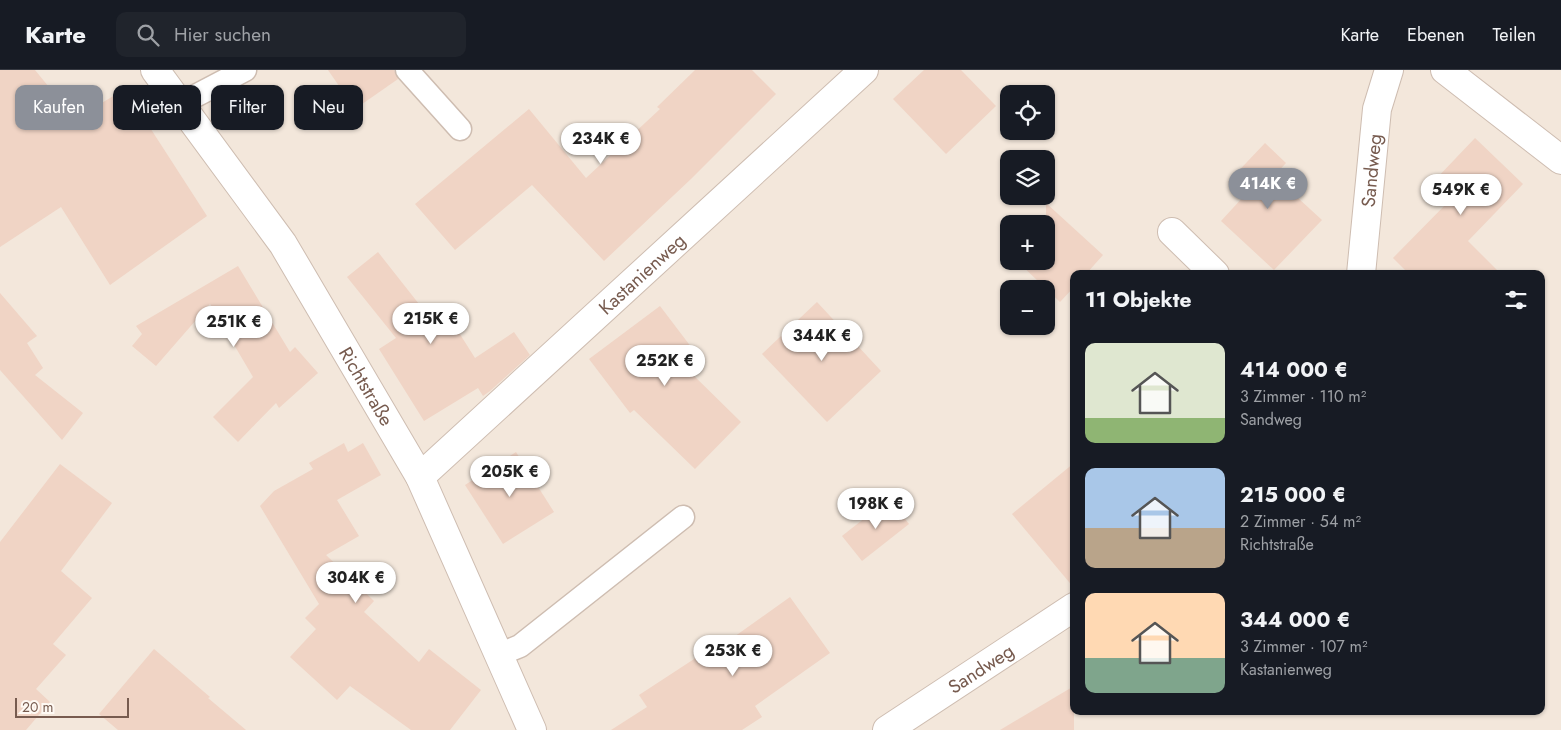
<!DOCTYPE html>
<html lang="de">
<head>
<meta charset="utf-8">
<style>
  body { margin:0; font-family:Jost,sans-serif; background:#20242c; color:#f1f3f6; height:100vh; display:flex; flex-direction:column; font-size:19px; white-space:nowrap }
  * { box-sizing:border-box; margin:0 }
  p { font-size:16px; color:#9ea1a6 }
  .icon { flex:none; width:28px; height:28px; fill:none; stroke:currentColor; stroke-width:2; stroke-linecap:round; stroke-linejoin:round }
  .map { position:relative; flex:1; overflow:hidden }
  .details { position:absolute; left:1070px; top:200px; width:475px; height:445px; display:flex; flex-direction:column; background:#171b24; border-radius:10px; box-shadow:0 1px 4px #0004 }
  .details>* { flex:none }
  .guide { position:absolute; left:15px; top:15px; width:475px; height:45px; display:flex; gap:10px }
  .controls { position:absolute; left:1000px; top:15px; display:grid; gap:10px }
  .controls a { display:grid; place-items:center; width:55px; height:55px; border-radius:10px; background:#171b24; box-shadow:0 1px 4px #0004; font-size:25px }
  .scale { position:absolute; left:15px; bottom:12px; width:114px; box-sizing:border-box; padding-left:5px; border:2px solid #775b4f; border-top:0; font-size:14px; line-height:18px; white-space:nowrap; color:#775b4f; -webkit-text-stroke:4px #fef9f3; paint-order:stroke }
  .price { position:absolute; translate:-50% -42px; padding:0 11px; border-radius:18px; background:#fff; color:#222; font-size:16px; line-height:32px; filter:drop-shadow(0 1px 2px #0008) }
  .price::after { content:''; position:absolute; left:50%; top:30px; width:15px; height:11px; margin-left:-8px; background:inherit; clip-path:polygon(0 0,100% 0,50% 100%) }
  .price.active { background:#8c9099; color:#fff }
  ul { padding:0; list-style:none }
  li { display:flex; align-items:center; gap:15px; height:125px; padding:0 15px }
  li span { display:grid; place-items:center; flex:none; width:140px; height:100px; border-radius:10px; color:#555 }
  li>.icon { margin-inline-start:auto }
  span .icon { width:60px; height:60px; fill:#fffc; stroke-width:1 }
  li b { font-size:21px }
  h2 { display:flex; justify-content:space-between; align-items:center; height:60px; padding:0 15px; font-size:21px }
  .tag { padding:0 18px; border-radius:10px; background:#171b24; box-shadow:0 1px 4px #0004; font-size:18px; line-height:45px }
  .tag.active { background:#8c9099; color:#fff }
  header { display:flex; align-items:center; gap:30px; box-sizing:border-box; height:70px; padding:0 25px; background:#171b24; border-bottom:1px solid #363941 }
  header strong { font-size:24px }
  nav { display:flex; gap:28px; margin-inline-start:auto; font-size:18px }
  .search { width:350px; height:45px; background:#20242c; display:flex; align-items:center; gap:12px; box-sizing:border-box; padding:0 18px; border-radius:10px; color:#9ea1a6; font-size:19px }
  .map>svg:first-child { display:block }
  .residential { fill:#f3e7db; fill-rule:evenodd }
  .building { fill:#f0d4c5 }
  .lines { fill:none; stroke-linecap:round; stroke-linejoin:round }
  .service-casing { stroke:#cebdb1; stroke-width:25 }
  .minor-casing { stroke:#cebdb1; stroke-width:30 }
  .service { stroke:#fff; stroke-width:22 }
  .minor { stroke:#fff; stroke-width:28 }
  .labels { text-anchor:middle; stroke-width:4; stroke-linejoin:round; paint-order:stroke }
  .street-label { font-size:19px; fill:#775b4f; stroke:#fef9f3 }
</style>
</head>
<body>
<header>
<strong>Karte</strong>
<div class="search"><svg class="icon" aria-label="search" viewBox="0 0 24 24"><circle cx="10" cy="10" r="6"/><path d="M15 15l6 6"/></svg>Hier suchen</div>
<nav><a>Karte</a><a>Ebenen</a><a>Teilen</a></nav>
</header>
<div class="map">
<svg width="1561" height="660" viewBox="0 0 1561 660">
  <rect width="100%" height="100%" fill="#fcf5ec"/>
  <path class="residential" d="M 0,0 L 1561,0 L 1561,660 L 0,660 ZM 1009,24 L 1046,24 L 1046,61 L 1009,61 ZM 1009,89 L 1046,89 L 1046,126 L 1009,126 ZM 1009,154 L 1046,154 L 1046,191 L 1009,191 ZM 1074,204 L 1541,204 L 1541,641 L 1074,641 ZM 1009,219 L 1046,219 L 1046,256 L 1009,256 Z"/>
  <g class="building">
    <polygon points="0,0 35,0 75,49 125,19 207,146 110,215 61,137 0,177"/>
    <polygon points="328,0 394,0 398,9 355,39"/>
    <polygon points="695,0 752,0 776,24 691,109 604,191 532,115 455,180 415,134 529,39 586,108 660,39 657,37"/>
    <polygon points="924,0 961,0 996,36 946,84 893,29"/>
    <polygon points="1475,68 1523,114 1468,171 1501,204 1409,204 1393,188 1453,127 1435,110"/>
    <polygon points="1265,73 1286,93 1274,106 1322,150 1274,200 1221,151 1244,126 1228,112"/>
    <polygon points="1046,133 1103,185 1086,204 1074,204 1074,217 1060,232 1017,191 1046,191"/>
    <polygon points="378,182 430,248 444,239 475,288 514,262 530,285 490,321 483,326 478,318 424,351 379,279 396,268 347,207"/>
    <polygon points="238,196 290,282 295,277 318,303 279,338 276,333 238,372 213,347 253,307 210,234 156,296 132,276 142,264 136,256"/>
    <polygon points="0,223 37,266 27,273 43,298 35,305 83,343 62,370 0,300"/>
    <polygon points="817,232 881,301 827,352 762,284"/>
    <polygon points="660,236 701,290 688,300 741,352 695,399 634,340 630,343 589,289"/>
    <polygon points="344,373 348,382 363,373 381,405 337,430 359,466 326,485 374,531 364,542 419,592 429,579 481,620 450,660 411,660 350,616 337,630 290,587 316,559 305,548 319,534 260,436 274,421 313,399 309,393"/>
    <polygon points="516,382 554,442 503,474 465,415"/>
    <polygon points="1074,393 1074,518 1012,444"/>
    <polygon points="60,394 112,433 61,501 92,528 53,574 66,585 36,619 50,632 26,660 0,660 0,472"/>
    <polygon points="889,429 909,454 862,491 842,466"/>
    <polygon points="790,527 830,583 755,636 762,647 742,660 611,660 647,637 639,625 714,576 717,579"/>
    <polygon points="154,579 210,627 208,628 246,660 118,660 99,644"/>
    <polygon points="1074,616 1074,660 1000,660"/>
  </g>
  <g class="lines">
    <g class="service-casing">
      <g id="service">
        <polyline points="407,0 460,59"/>
        <polyline points="180,34 245,0"/>
        <polyline points="498,585 520,576 683,447"/>
      </g>
    </g>
    <g class="minor-casing">
      <g id="minor">
        <path id="s1" d="M 155,0 L 283,174 L 420,407 L 532,660"/>
        <polyline points="1445,0 1561,90"/>
        <polyline points="1172,162 1215,204"/>
        <path id="s2" d="M 1361,204 L 1377,39 L 1389,0"/>
        <path id="s3" d="M 420,407 L 864,0"/>
        <path id="s4" d="M 887,660 L 1074,537"/>
      </g>
    </g>
    <use href="#service" class="service"/>
    <use href="#minor" class="minor"/>
  </g>
  <g class="labels">
    <g class="street-label">
      <text dy="7" stroke="none"><textPath href="#s2" startOffset="104">Sandweg</textPath></text>
      <text dy="7" stroke="none"><textPath href="#s3" startOffset="301">Kastanienweg</textPath></text>
      <text dy="7" stroke="none"><textPath href="#s1" startOffset="381">Richtstraße</textPath></text>
      <text dy="7" stroke="none"><textPath href="#s4" startOffset="112">Sandweg</textPath></text>
    </g>
  </g>
</svg>
<div class="controls">
<a><svg class="icon" aria-label="locate" viewBox="0 0 24 24"><circle cx="12" cy="12" r="6"/><path d="M12 2v4M12 18v4M2 12h4M18 12h4"/></svg></a>
<a><svg class="icon" aria-label="layers" viewBox="0 0 24 24"><path d="M12 4l9 5-9 5-9-5zM3 14l9 5 9-5"/></svg></a>
<a>+</a>
<a>−</a>
</div>
<div class="scale">20 m</div>
<b class="price" style="left:601px;top:95px">234K €</b>
<b class="price active" style="left:1268px;top:140px">414K €</b>
<b class="price" style="left:1461px;top:146px">549K €</b>
<b class="price" style="left:431px;top:275px">215K €</b>
<b class="price" style="left:234px;top:278px">251K €</b>
<b class="price" style="left:822px;top:292px">344K €</b>
<b class="price" style="left:665px;top:317px">252K €</b>
<b class="price" style="left:510px;top:428px">205K €</b>
<b class="price" style="left:876px;top:460px">198K €</b>
<b class="price" style="left:356px;top:534px">304K €</b>
<b class="price" style="left:733px;top:607px">253K €</b>
<div class="guide">
<a class="tag active">Kaufen</a>
<a class="tag">Mieten</a>
<a class="tag">Filter</a>
<a class="tag">Neu</a>
</div>
<section class="details">
<h2>11 Objekte<svg class="icon" aria-label="filters" viewBox="0 0 24 24"><path d="M4 7h16M4 17h16"/><circle cx="9" cy="7" r="2"/><circle cx="15" cy="17" r="2"/></svg></h2>
<ul>
<li><span style="background:linear-gradient(#dfe7d0 75%,#8fb573 0)"><svg class="icon" aria-label="home" viewBox="0 0 24 24"><path d="M3 11l9-7 9 7M6 9v11h12V9"/></svg></span><div><b>414 000 €</b><p>3 Zimmer · 110 m²</p><p>Sandweg</p></div></li>
<li><span style="background:linear-gradient(#a9c7e8 60%,#b9a48a 0)"><svg class="icon" aria-label="home" viewBox="0 0 24 24"><path d="M3 11l9-7 9 7M6 9v11h12V9"/></svg></span><div><b>215 000 €</b><p>2 Zimmer · 54 m²</p><p>Richtstraße</p></div></li>
<li><span style="background:linear-gradient(#ffd9b3 65%,#7fa58c 0)"><svg class="icon" aria-label="home" viewBox="0 0 24 24"><path d="M3 11l9-7 9 7M6 9v11h12V9"/></svg></span><div><b>344 000 €</b><p>3 Zimmer · 107 m²</p><p>Kastanienweg</p></div></li>
</ul>
</section>
</div>
</body>
</html>
